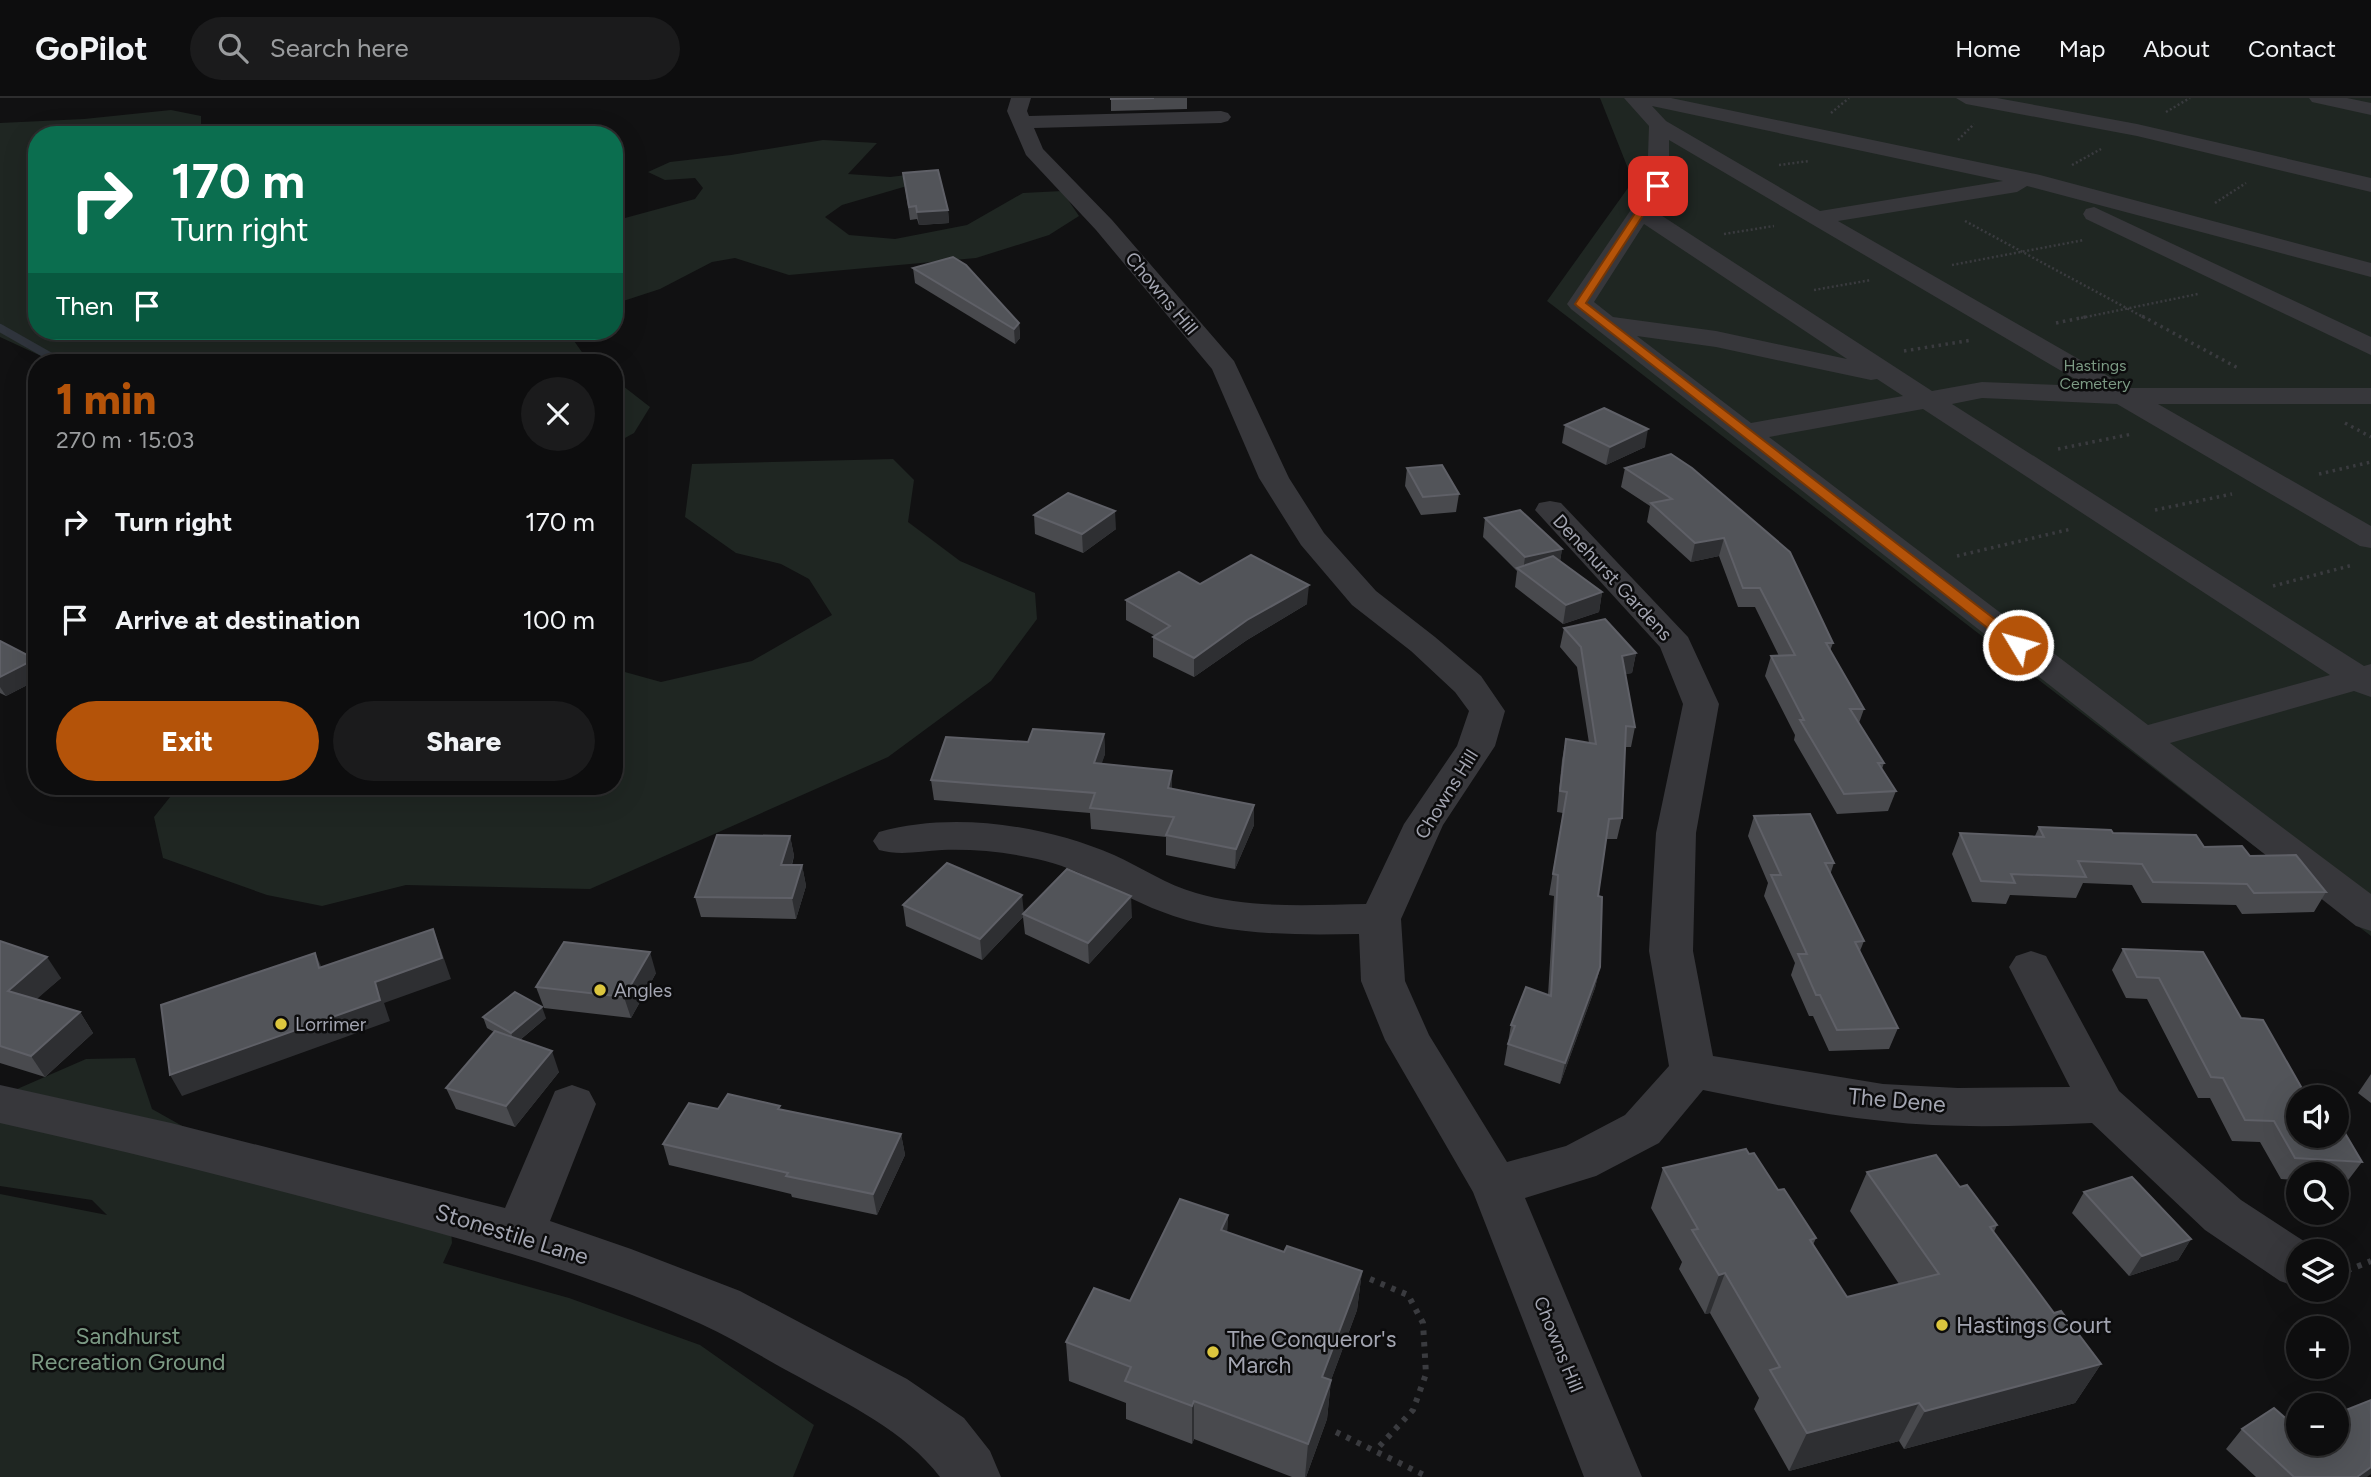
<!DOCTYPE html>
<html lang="en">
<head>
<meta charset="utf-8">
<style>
	:root { --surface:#0d0d0e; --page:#1b1b1c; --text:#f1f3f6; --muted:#9a9c9e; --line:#2d2d2e; --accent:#b45309 }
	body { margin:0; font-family:Figtree,sans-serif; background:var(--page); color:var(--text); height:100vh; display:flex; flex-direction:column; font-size:26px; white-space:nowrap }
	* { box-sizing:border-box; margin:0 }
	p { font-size:23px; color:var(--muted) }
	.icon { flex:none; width:38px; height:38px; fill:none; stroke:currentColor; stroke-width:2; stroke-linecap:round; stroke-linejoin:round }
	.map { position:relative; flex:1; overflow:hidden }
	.drawer { position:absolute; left:28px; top:256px; width:595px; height:441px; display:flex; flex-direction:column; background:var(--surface); border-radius:28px; box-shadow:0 7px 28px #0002,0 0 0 2px var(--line) }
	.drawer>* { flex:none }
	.top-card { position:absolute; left:28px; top:28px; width:595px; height:214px; border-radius:28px; box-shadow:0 7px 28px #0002,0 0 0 2px var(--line); background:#0b6e4f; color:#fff; overflow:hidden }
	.tools { position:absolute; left:2286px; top:987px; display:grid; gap:14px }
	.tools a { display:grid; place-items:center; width:63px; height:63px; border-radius:50%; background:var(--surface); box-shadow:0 7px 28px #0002,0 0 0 2px var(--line); font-size:35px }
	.pin { position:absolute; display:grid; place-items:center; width:60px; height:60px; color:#fff; margin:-30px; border-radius:14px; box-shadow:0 4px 10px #0006 }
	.me { position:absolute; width:77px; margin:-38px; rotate:307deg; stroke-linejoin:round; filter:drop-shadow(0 0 5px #0008) }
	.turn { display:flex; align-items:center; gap:24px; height:147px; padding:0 28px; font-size:32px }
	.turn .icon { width:91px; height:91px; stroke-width:2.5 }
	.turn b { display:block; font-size:49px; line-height:60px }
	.then { display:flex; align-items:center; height:66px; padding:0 28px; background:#0003; gap:14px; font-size:26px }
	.round { display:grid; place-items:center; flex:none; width:74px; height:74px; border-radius:37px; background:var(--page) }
	.head { display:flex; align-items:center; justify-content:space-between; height:119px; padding:0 28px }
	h1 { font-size:42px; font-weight:800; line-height:52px; color:var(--accent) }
	.cta { display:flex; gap:14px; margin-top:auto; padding:14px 28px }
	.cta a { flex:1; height:80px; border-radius:42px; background:var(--accent); color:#fff; font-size:28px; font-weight:800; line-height:80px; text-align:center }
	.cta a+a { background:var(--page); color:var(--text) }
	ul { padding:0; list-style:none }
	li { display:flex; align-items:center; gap:21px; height:98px; padding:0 28px }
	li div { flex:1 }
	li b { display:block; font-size:26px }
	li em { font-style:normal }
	header { display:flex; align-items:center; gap:42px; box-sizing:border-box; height:98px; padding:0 35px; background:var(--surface); border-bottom:2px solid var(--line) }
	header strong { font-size:33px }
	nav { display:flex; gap:38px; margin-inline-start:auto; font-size:24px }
	.search { width:490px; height:63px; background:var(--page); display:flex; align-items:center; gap:18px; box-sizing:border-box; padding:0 24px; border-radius:38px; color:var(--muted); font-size:26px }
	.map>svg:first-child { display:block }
</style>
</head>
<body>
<header>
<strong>GoPilot</strong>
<div class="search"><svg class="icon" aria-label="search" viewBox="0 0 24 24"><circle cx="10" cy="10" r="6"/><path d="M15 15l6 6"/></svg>Search here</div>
<nav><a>Home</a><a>Map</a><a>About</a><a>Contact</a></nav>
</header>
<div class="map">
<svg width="2371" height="1379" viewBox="0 0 2371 1379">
	<rect width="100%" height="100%" fill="#111112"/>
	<g fill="#1f2622">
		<polygon points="1600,0 2371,0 2371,838 1547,203 1633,83"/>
		<polygon points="171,12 201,18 201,37 37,37 37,233 567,233 584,257 593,264 54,264 0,239 0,25 84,21"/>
		<polygon points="823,42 877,45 848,76 890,79 915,76 907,88 842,107 825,119 849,137 895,141 967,127 1023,95 1062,93 1079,118 1049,137 976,160 789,177 735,160 712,164 660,191 614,206 614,123 695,101 703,90 695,80 665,82 648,74 670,64 731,57"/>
		<polygon points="614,281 650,309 634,335 614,346"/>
		<polygon points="893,361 914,382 908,424 960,463 1035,495 1037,521 991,583 888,659 590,791 406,787 322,808 267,797 163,760 154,719 179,688 614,688 614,571 661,584 752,563 832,517 809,481 781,466 736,455 685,419 692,366"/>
		<polygon points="135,960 152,1011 193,1034 449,1108 452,1145 443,1165 569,1200 700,1247 814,1327 793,1379 0,1379 0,1096 107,1117 92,1102 0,1088 0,994 8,995 86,961"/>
	</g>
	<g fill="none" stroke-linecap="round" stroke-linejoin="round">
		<polyline stroke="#30353d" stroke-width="8" points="0,230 60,264"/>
		<g stroke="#3a3b3f" stroke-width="2.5" stroke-dasharray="2 2.5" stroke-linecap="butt">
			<polyline points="2166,14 2190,0"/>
			<polyline points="1831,15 1849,0"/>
			<polyline points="1958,42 1974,26"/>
			<polyline points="1779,67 1809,63"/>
			<polyline points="2072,67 2101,51"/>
			<polyline points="2215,105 2246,85"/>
			<polyline points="1965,123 2145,220"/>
			<polyline points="1724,136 1774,128"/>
			<polyline points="1952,167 2084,142"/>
			<polyline points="1814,192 1871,182"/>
			<polyline points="2081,220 2198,196"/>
		</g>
		<g stroke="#3a3b3f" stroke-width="3.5" stroke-dasharray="2.5 4.5" stroke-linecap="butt">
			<polyline points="2142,218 2238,270"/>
			<polyline points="2056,225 2090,218"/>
			<polyline points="1904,253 1972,242"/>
			<polyline points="2345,325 2371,339"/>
			<polyline points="2058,351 2132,336"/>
			<polyline points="2319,376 2371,364"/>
			<polyline points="2155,412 2232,396"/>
			<polyline points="1957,458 2071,431"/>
			<polyline points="2273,488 2353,467"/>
		</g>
		<g stroke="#3a3b3f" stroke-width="6" stroke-dasharray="4.5 7" stroke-linecap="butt">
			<polyline points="2336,1177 2371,1163"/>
			<polyline points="1370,1181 1408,1197 1423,1225 1426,1276 1413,1312 1375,1353"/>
			<polyline points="1336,1334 1428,1379"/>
		</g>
		<g fill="#37373b" fill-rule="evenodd">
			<path d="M1011 0H1031L1027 13 1029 18 1221 13 1228 15 1231 19 1228 23 1221 25 1034 30 1043 51 1112 122 1234 263 1289 380 1324 435 1376 493 1435 539 1481 578 1505 613 1495 648 1443 727 1401 821 1405 883 1429 937 1507 1064 1566 1048 1625 1017 1669 968 1649 853 1656 735 1683 606 1660 549 1535 412 1539 405 1550 403 1561 405 1688 539 1719 606 1696 735 1693 853 1713 958 1883 986 1958 990 2070 989 2009 869 2016 858 2031 853 2046 858 2119 993 2241 1102 2316 1151 2317 1153H2298V1189L2280 1183 2205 1132 2092 1025C2022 1028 1952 1031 1883 1023 1822 1017 1763 1004 1703 992L1659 1045 1596 1078 1525 1100 1642 1379H1584L1473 1094 1385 942 1361 883 1359 836C1292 837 1223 838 1160 813 1118 797 1081 770 1037 761 1006 754 974 751 942 752 921 753 900 758 879 752L873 743 879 734C953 713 1044 727 1114 757 1141 769 1167 787 1196 795 1250 811 1310 807 1366 806L1404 726 1457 648 1469 613 1455 594 1411 553 1352 507 1301 447 1259 380 1212 271 1096 132 1026 57 1007 13Z"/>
			<path d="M1624 0H1671L2040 77 2371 165V179L2027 88 2017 94 1838 123 2129 290H2371V306H2158L2371 428V450L2360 448 2117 306 1982 300 1952 306 2364 568 2371 566V599L2354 593 2170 645 2371 796V833L2356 828 1571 211 1567 206 1647 88 1649 28ZM1652 8 2003 83 1820 113 1666 23ZM1669 42 2087 288 1982 284 1932 293 1653 112 1669 88ZM1644 126 1847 261 1716 233 1613 219 1594 204ZM1637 238 1716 249 1871 282 1877 281 1903 298 1751 325ZM1923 311 2330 577 2148 627 1769 339Z"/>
			<polygon points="1956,0 1997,0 2137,26 2371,80 2371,94 2137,38 1966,6"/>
			<polygon points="2309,0 2347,0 2371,5 2371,17 2312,4"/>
			<polygon points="2094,109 2371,239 2371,257 2086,121 2083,116 2086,111"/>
			<path d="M0 987 171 1025 505 1110 555 993 572 987 589 993 596 1006 550 1123 631 1151 740 1193 907 1281 964 1320 990 1353 1001 1379H940C905 1333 849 1307 799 1279 766 1262 735 1241 701 1226 591 1176 476 1144 360 1114 240 1082 121 1052 0 1025Z"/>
		</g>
	</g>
	<g fill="#494a4e">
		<polygon points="1111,0 1187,0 1187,11 1111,13"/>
		<polygon points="903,75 948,112 949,125 919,127 917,121 910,122"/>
		<polygon points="913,170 1019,225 1020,240 1015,246 915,185"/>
		<polygon points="1565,327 1645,349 1606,367 1562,345"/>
		<polygon points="1671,356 1833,545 1830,553 1864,611 1859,625 1884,665 1882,671 1896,693 1888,713 1837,716 1794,642 1795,637 1765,578 1771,558 1779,558 1755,509 1738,509 1719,458 1691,464 1647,424 1650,408 1621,389 1625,370"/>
		<polygon points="1407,370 1459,396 1456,414 1421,417 1405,388"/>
		<polygon points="1034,417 1116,431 1083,455 1035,436"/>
		<polygon points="1485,420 1562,451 1560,463 1602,494 1599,514 1563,526 1515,489 1517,473 1483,439"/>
		<polygon points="1200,486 1307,506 1247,542 1194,579 1153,559 1153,539 1155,538 1126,522 1126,502"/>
		<polygon points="1564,530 1636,555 1632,575 1625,576 1635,629 1631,649 1625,649 1622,720 1617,741 1606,741 1598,798 1600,869 1595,890 1560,986 1504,967 1511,927 1548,897 1554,798 1549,797 1563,715 1557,714 1562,662 1566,641 1589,645 1577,569 1560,549"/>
		<polygon points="0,543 37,565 37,582 6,598 0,595"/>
		<polygon points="1104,636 1105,656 1101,666 1172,673 1172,691 1254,707 1254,727 1235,771 1166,757 1166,739 1091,731 1090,715 934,702 931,682 1028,644"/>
		<polygon points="1754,718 1834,765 1830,777 1864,843 1860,853 1898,930 1889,951 1829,953 1813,918 1809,918 1791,877 1795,865 1764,798 1768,785 1748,738"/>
		<polygon points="2039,729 2113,735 2204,749 2250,758 2326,794 2314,814 2242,816 2236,807 2142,805 2132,787 2083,785 2076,800 2010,797 2006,806 1972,804 1952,756 1960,735 2035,738"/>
		<polygon points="790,738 794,758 792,767 802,767 806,788 796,821 701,819 695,799"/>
		<polygon points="903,807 1024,815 1132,819 1089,866 1025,836 1023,819 982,862 906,828"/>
		<polygon points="0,843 61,880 36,901 80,914 93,935 45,979 0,965"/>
		<polygon points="2123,851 2241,920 2362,1064 2346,1085 2336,1084 2336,1076 2298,1076 2298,1082 2281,1081 2260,1044 2232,1043 2210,1000 2198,1000 2147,901 2126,900 2112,872"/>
		<polygon points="656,875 631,920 544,910 536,889"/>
		<polygon points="483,919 546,920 520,942 559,974 515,1029 456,1011 446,990 494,934 487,930"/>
		<polygon points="2371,976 2371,1005 2358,995"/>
		<polygon points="718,1011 781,1012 901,1036 905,1057 877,1117 792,1099 791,1096 669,1067 663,1046"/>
		<polygon points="1749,1056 1816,1140 1813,1147 1847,1199 1899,1186 1850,1113 1867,1074 1960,1089 1997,1127 1994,1134 2054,1215 2101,1266 2075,1305 1904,1351 1899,1343 1789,1373 1754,1311 1759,1300 1710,1215 1705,1216 1679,1171 1682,1164 1651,1110 1663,1070"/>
		<polygon points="2084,1094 2191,1141 2178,1162 2129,1178 2072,1115"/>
		<polygon points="1228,1117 1227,1134 1284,1154 1362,1173 1357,1212 1331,1282 1327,1321 1306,1379 1292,1379 1194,1341 1192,1346 1126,1321 1126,1305 1069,1283 1066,1244 1130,1203"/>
		<polygon points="2291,1325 2367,1379 2256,1379 2226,1351 2242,1331"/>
	</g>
	<g fill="#2e2f32">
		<polygon points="948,112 949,125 919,127 917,114"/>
		<polygon points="1019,225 1020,240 1015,246 1014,231"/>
		<polygon points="1648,331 1645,349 1606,367 1610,349"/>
		<polygon points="1115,413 1116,431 1083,455 1082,436"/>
		<polygon points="1724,440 1719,458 1691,464 1695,445"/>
		<polygon points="1562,451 1559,470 1523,474 1525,459"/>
		<polygon points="1309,487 1307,506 1247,542 1194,579 1194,560 1247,522"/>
		<polygon points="1602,494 1599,514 1563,526 1566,507"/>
		<polygon points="1636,555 1632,575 1618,578 1622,558"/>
		<polygon points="35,561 37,565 37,582 6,598 0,589 0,579"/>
		<polygon points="1104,636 1105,656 1095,686 1094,665"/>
		<polygon points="1172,673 1172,694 1168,690"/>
		<polygon points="1254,707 1254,727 1235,771 1236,751"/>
		<polygon points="790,738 794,758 785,788 781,767"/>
		<polygon points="802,767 806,788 796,821 792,800"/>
		<polygon points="1022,797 1024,816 1023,816 1023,819 982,862 980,841"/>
		<polygon points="1131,798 1132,819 1089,866 1088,845"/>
		<polygon points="433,831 441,852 451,881 384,905 390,923 182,998 170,977"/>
		<polygon points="650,854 656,875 631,920 624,899"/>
		<polygon points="315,855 325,876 319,870"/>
		<polygon points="47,859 61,880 22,914 8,893"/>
		<polygon points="1600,869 1595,890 1560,986 1565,965"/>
		<polygon points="542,909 546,920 515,946 511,935"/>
		<polygon points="80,914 93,935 45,979 31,958"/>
		<polygon points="552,953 559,974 515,1029 506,1008"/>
		<polygon points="901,1036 905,1057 877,1117 873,1096"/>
		<polygon points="1228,1117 1226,1157 1221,1132"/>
		<polygon points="2191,1141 2178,1162 2129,1178 2142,1158"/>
		<polygon points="1362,1173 1357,1212 1318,1317 1322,1279"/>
		<polygon points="1725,1175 1710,1215 1705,1216 1719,1177"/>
		<polygon points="2101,1266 2075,1305 1904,1351 1925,1313"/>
		<polygon points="1331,1282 1327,1321 1306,1379 1305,1379 1308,1346"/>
		<polygon points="1194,1303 1194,1341 1192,1346 1192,1308"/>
		<polygon points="1919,1305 1899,1343 1789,1373 1807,1335"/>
		<polygon points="2371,1369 2371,1376 2367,1379 2357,1379"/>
	</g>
	<g fill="#525459" stroke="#5f6067" stroke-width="2">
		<polygon points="1111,0 1154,0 1111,1"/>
		<polygon points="938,72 948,112 917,114 916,108 909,109 903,75"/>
		<polygon points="953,159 966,167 1019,225 1014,231 913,170"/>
		<polygon points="1604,310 1648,331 1610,349 1565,327"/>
		<polygon points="1671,356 1692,370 1790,454 1833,545 1826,545 1864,611 1850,611 1884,665 1878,665 1896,693 1844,696 1800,622 1804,622 1771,558 1795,557 1760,490 1743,490 1724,440 1695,445 1651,405 1672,401 1625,370"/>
		<polygon points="1442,367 1459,396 1423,399 1407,370"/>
		<polygon points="1068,395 1115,413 1082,436 1034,417"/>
		<polygon points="1520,412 1562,451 1525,459 1485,420"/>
		<polygon points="1251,457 1309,487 1247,522 1194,560 1153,539 1170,528 1126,502 1179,474 1200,486"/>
		<polygon points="1553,458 1602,494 1566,507 1517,470"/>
		<polygon points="1605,521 1636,555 1622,558 1635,629 1626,628 1622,720 1609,721 1598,798 1602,799 1600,869 1565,965 1508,946 1515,928 1511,927 1526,889 1551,898 1558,777 1553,776 1567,694 1560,693 1566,641 1596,646 1581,549 1564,530"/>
		<polygon points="0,543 35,561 0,579"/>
		<polygon points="1033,631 1104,636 1094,665 1172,673 1168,690 1254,707 1236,751 1166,737 1174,719 1090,710 1095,695 931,682 946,639 1028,644"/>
		<polygon points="1810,716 1834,765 1825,765 1864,843 1855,844 1898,930 1837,932 1820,897 1816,897 1798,856 1807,856 1771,777 1781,777 1754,718"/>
		<polygon points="2039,729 2111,732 2113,735 2196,737 2204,749 2242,748 2250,758 2296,757 2326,794 2254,795 2247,786 2153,784 2142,766 2078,763 2086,779 2011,776 2015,785 1981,783 1960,735 2044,739"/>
		<polygon points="717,737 790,738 781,767 802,767 792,800 695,799"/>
		<polygon points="947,765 1022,797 980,841 903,807"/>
		<polygon points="1067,771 1131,798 1088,845 1023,816"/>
		<polygon points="433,831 442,860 375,884 380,902 170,977 161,907 315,855 319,870"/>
		<polygon points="0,843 47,859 8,893 80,914 31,958 0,948"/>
		<polygon points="564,844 650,854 624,899 536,889"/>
		<polygon points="2123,851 2203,854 2241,920 2263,922 2304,994 2321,995 2324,999 2298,999 2298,1038 2336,1038 2336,1020 2362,1064 2295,1060 2274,1023 2245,1022 2223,980 2211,979 2159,880 2137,879"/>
		<polygon points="515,894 542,909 511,935 483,919"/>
		<polygon points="495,933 552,953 506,1008 446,990"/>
		<polygon points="728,996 780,1008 778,1011 901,1036 873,1096 786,1078 788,1075 663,1046 689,1005 718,1011"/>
		<polygon points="1746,1051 1749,1056 1754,1055 1778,1092 1784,1091 1816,1140 1810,1142 1847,1199 1939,1176 1867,1074 1936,1057 1960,1089 1967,1087 1997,1127 1990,1129 2054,1215 2061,1213 2101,1266 1925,1313 1919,1305 1807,1335 1770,1272 1780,1269 1725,1175 1719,1177 1692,1132 1698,1131 1663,1070"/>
		<polygon points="2132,1079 2191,1141 2142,1158 2084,1094"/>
		<polygon points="1180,1101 1228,1117 1221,1132 1284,1154 1287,1148 1362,1173 1322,1279 1331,1282 1308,1346 1194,1303 1192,1308 1125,1283 1131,1269 1066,1244 1094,1190 1130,1203"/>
		<polygon points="2326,1301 2333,1307 2317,1307"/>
		<polygon points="2371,1302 2371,1369 2357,1379 2294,1379 2242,1331 2274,1310 2291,1325 2298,1321 2298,1346 2336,1346 2336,1310 2341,1314"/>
	</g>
	<polygon fill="#b45309" stroke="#753606" stroke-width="2" points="1658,85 1662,88 1586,205 2023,543 2023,550 2013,550 1577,208 1575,206 1653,88"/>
	<g fill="#dcc63e" stroke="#0c0c0d" stroke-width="2.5">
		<circle cx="600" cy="892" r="7"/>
		<circle cx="281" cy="926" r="7"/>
		<circle cx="1942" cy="1227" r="7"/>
		<circle cx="1213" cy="1254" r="7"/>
	</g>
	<g text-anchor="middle" stroke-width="5" stroke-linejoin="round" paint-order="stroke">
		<g font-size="16" fill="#7c9a84" stroke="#0c0c0d">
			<text x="2095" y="273">Hastings<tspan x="2095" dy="18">Cemetery</tspan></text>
		</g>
		<g font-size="19" fill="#a3a5b1" stroke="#0c0c0d">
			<text transform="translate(1162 195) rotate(50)" y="7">Chowns Hill</text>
			<text transform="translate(1613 479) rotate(47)" y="7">Denehurst Gardens</text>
			<text transform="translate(1446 696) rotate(-58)" y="7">Chowns Hill</text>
			<text transform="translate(1559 1246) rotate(68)" y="7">Chowns Hill</text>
		</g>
		<g font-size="19" fill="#a3a5b1" stroke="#0c0c0d" text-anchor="start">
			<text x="614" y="899">Angles</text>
			<text x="295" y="933">Lorrimer</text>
		</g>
		<g font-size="23" fill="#a3a5b1" stroke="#0c0c0d">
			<text transform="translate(1897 1002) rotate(5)" y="8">The Dene</text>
			<text transform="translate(512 1136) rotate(17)" y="8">Stonestile Lane</text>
		</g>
		<g font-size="23" fill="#a3a5b1" stroke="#0c0c0d" text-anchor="start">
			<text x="1956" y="1235">Hastings Court</text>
			<text x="1227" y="1249">The Conqueror's<tspan x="1227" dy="26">March</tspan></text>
		</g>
		<g font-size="23" fill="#7c9a84" stroke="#0c0c0d">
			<text x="128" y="1246">Sandhurst<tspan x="128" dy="26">Recreation Ground</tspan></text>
		</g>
	</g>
</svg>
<div class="tools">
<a><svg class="icon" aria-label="sound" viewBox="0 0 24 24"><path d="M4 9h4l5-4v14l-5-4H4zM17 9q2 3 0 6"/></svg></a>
<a><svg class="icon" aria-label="search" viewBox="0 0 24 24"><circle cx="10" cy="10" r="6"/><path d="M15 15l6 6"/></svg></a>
<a><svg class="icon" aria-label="layers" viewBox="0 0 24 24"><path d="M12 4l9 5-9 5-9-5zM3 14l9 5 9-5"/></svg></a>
<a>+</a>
<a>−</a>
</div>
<div class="pin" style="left:1658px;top:88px;background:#d93025"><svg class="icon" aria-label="arrive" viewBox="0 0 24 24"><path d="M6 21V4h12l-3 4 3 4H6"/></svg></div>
<svg class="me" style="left:2018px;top:547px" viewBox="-20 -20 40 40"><circle r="17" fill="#b45309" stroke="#fff" stroke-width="3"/><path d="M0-11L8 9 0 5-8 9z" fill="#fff"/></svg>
<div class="top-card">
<div class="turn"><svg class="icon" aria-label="right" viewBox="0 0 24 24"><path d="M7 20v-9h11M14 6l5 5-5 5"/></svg><div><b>170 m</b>Turn right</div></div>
<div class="then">Then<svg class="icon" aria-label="arrive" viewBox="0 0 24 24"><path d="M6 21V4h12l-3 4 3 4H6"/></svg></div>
</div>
<section class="drawer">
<div class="head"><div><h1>1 min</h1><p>270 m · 15:03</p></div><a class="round"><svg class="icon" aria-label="close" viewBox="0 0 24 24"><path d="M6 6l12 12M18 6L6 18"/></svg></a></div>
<ul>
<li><svg class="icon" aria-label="right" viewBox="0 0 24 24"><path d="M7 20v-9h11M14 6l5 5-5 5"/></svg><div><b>Turn right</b></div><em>170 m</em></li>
<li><svg class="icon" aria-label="arrive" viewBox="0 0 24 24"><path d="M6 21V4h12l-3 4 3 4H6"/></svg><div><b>Arrive at destination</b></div><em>100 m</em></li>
</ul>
<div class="cta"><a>Exit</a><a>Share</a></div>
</section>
</div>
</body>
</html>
